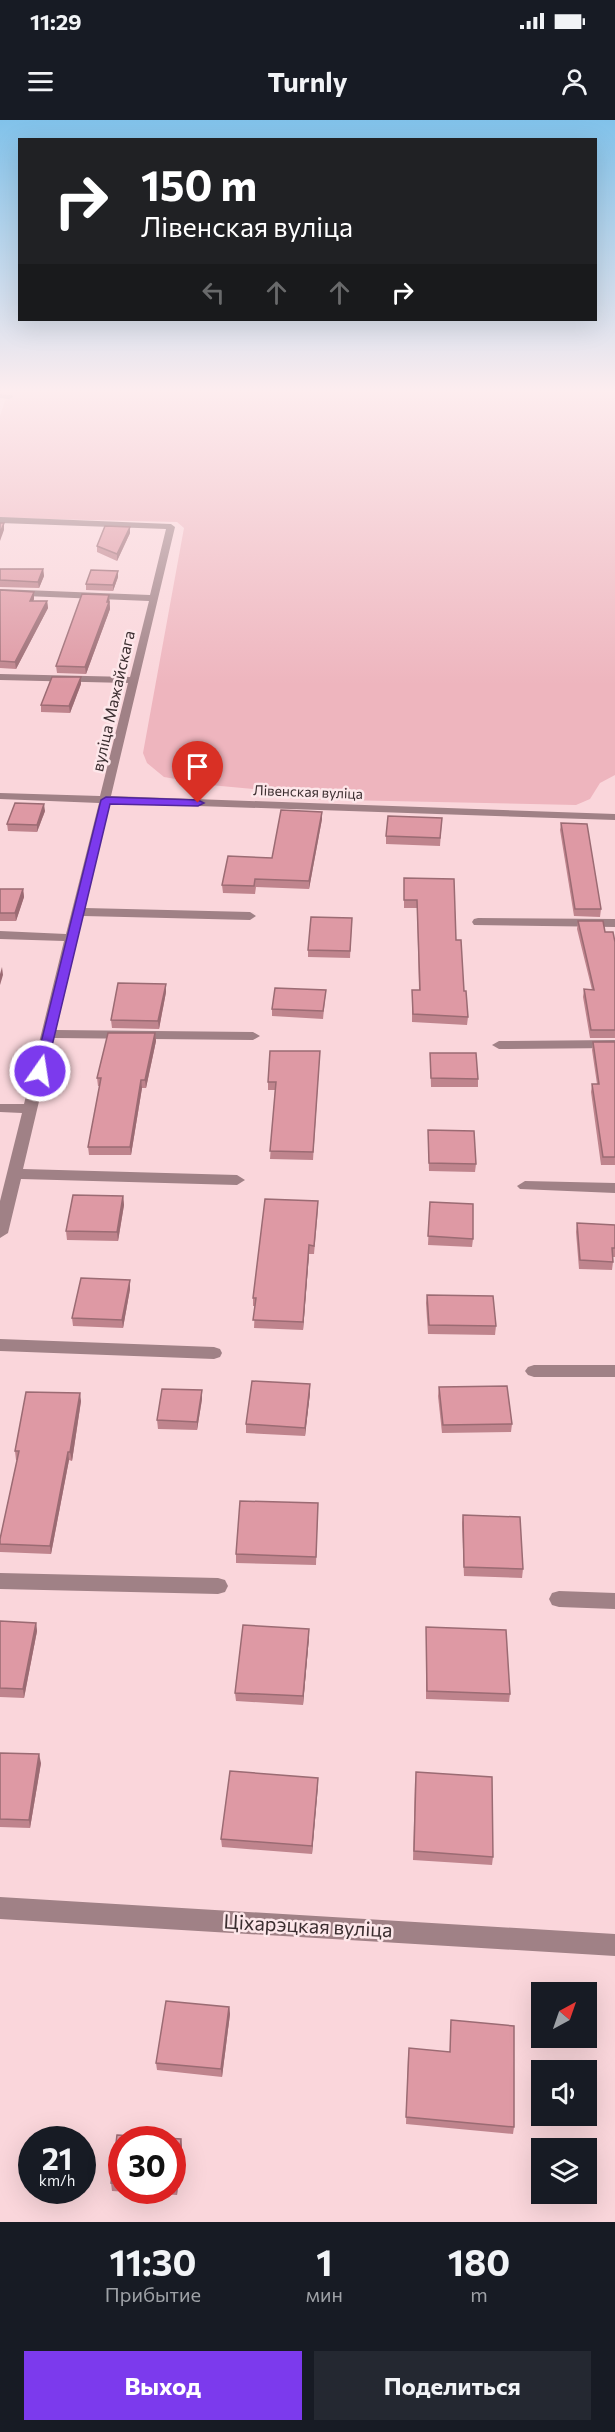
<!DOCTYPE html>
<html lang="ru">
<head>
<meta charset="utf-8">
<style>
	:root { --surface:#171b24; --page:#242831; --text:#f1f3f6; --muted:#9ea1a6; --accent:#7c3aed }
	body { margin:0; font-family:Commissioner,sans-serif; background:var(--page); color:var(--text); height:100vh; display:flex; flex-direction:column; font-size:22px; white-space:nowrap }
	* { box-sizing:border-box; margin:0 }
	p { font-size:20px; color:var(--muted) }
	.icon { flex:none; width:33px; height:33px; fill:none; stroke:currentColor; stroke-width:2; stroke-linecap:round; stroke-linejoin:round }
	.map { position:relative; height:2102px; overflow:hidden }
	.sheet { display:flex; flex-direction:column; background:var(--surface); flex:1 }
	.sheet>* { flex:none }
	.banner { position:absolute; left:18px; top:18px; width:579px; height:183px; border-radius:0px; box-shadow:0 6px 24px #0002; background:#202124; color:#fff; overflow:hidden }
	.needle { width:39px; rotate:40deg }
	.tools { position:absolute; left:531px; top:1862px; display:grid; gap:12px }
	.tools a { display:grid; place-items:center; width:66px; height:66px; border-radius:0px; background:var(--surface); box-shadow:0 6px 24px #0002; font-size:30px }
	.speed { position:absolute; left:18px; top:2006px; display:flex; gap:12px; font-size:30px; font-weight:700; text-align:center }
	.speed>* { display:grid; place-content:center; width:78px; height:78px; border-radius:50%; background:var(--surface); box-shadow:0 6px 24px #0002; line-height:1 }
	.speed small { font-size:15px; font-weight:400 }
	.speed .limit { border:9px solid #d22; background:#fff; color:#111 }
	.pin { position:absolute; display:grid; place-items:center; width:51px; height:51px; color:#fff; margin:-62px -26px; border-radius:50% 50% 50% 0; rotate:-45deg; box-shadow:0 0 6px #0007 }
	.pin .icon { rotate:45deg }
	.me { position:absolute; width:66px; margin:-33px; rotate:13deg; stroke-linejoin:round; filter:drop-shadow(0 0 4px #0008) }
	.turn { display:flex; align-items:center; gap:21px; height:126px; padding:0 24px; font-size:27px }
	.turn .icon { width:78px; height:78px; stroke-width:2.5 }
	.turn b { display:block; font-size:42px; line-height:51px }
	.lanes { display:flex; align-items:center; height:57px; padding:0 24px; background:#0003; justify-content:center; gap:30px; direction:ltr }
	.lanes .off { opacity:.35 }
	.eta { display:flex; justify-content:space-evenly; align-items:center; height:102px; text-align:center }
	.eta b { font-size:36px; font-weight:700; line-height:42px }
	.primary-button { display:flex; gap:12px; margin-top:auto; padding:12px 24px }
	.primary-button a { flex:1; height:69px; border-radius:0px; background:var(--accent); color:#fff; font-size:24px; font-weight:700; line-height:69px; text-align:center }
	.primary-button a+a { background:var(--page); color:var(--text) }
	.status { display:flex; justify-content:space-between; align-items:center; height:42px; padding:0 30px; background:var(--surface); direction:ltr }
	.status svg { height:16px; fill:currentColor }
	header { display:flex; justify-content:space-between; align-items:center; height:78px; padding:0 24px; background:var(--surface); font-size:27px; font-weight:700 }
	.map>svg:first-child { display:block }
</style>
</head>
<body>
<div class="status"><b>11:29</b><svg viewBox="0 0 49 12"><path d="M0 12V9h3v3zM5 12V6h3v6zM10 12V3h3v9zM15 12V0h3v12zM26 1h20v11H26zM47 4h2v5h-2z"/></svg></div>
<header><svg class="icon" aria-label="menu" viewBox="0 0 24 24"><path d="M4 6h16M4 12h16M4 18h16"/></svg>Turnly<svg class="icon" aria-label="person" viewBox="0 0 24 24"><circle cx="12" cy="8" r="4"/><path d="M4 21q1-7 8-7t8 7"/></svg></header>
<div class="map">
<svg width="615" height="2102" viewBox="0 0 615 2102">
	<rect width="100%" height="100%" fill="#fad6db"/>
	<polygon fill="#eeb5be" points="0,271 615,271 615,655 600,663 590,679 576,685 293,679 265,670 210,665 164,657 147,643 143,633 184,408 177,402 0,398 0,296 7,275 0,274"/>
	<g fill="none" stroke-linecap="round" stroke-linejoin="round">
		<g fill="#a08186" fill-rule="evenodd">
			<polygon points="0,274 12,275 13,277 9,279 0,278"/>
			<polygon points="0,397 171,404 175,407 111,676 615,694 615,700 110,683 85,788 250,792 256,796 250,800 83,796 56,910 253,912 260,916 253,920 54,918 23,1049 237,1055 245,1060 237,1065 21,1059 8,1113 0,1118 0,1081 22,993 0,992 0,984 24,984 64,821 0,819 0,811 66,814 99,683 0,679 0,673 100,676 128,563 0,560 0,554 130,557 149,481 0,475 0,469 150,475 166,409 0,403"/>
			<polygon points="478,798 615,799 615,807 474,805 472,802 474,799"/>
			<polygon points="615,920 615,928 499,929 492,925 499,921"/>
			<polygon points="525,1061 615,1063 615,1073 520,1069 517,1066"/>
			<polygon points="0,1219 214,1227 220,1229 222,1233 220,1237 214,1239 0,1231"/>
			<polygon points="534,1245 615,1245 615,1257 534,1257 528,1255 525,1251 528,1247"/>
			<polygon points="0,1453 218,1458 225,1460 228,1466 225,1472 218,1474 0,1469"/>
			<polygon points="559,1471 615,1473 615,1489 559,1487 552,1485 549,1479 552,1473"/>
			<polygon points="0,1777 615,1814 615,1836 0,1799"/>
		</g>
	</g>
	<g fill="#bf848d" fill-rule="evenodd">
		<polygon points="130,413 117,441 97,432 97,426"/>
		<polygon points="0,449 43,449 44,456 39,468 0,467"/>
		<polygon points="118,457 113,471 86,470 86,464"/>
		<polygon points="0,470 34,472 34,479 33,481 47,481 48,488 16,549 0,548"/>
		<polygon points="109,475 110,489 86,554 57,553 56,546"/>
		<polygon points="81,564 70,593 41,592 41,585"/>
		<polygon points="45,691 37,712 8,711 7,704"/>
		<polygon points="322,692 322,699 309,769 256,767 255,774 223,773 222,765 272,738"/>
		<polygon points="442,698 440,726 386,724 386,716"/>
		<polygon points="561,703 601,789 600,797 574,796 560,710"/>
		<polygon points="404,758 456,820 468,897 467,905 412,902 412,870 419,870 417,788 404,788"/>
		<polygon points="0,769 23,769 24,777 16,801 0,801"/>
		<polygon points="352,798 350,838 308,837 308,830"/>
		<polygon points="578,801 605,812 615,822 615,918 590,918 583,877 584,869 592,870 577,809"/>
		<polygon points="326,870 323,899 272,896 272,889"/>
		<polygon points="166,872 159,909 112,908 111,900"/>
		<polygon points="155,913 156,921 146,968 142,968 131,1035 89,1035 88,1027 100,966 98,966 97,958"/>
		<polygon points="593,922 615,922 615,1045 601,1045 591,972 592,964 597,964 592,930"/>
		<polygon points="320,931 313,1040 270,1039 275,970 268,970 268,962"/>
		<polygon points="430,933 478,959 478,967 431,967"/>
		<polygon points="428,1010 476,1044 475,1052 429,1051"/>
		<polygon points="123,1076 124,1085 118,1121 67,1120 66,1111"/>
		<polygon points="430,1082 473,1119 472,1127 428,1125"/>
		<polygon points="318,1089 314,1134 309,1134 303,1210 254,1208 255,1186 253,1186 253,1178"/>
		<polygon points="577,1103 615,1105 615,1137 613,1137 613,1142 612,1150 579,1149 576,1112"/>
		<polygon points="130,1160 130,1169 123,1208 73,1206 72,1198"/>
		<polygon points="427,1175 496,1206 495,1215 428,1214 426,1183"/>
		<polygon points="310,1264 310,1273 305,1316 246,1313 246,1304"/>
		<polygon points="439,1267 512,1304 511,1312 442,1313 438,1276"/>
		<polygon points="202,1279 197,1310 158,1309 157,1300"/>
		<polygon points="81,1281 72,1341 69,1340 51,1434 0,1432 0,1419 17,1340 16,1340 15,1331"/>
		<polygon points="318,1383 316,1445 236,1443 236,1434"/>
		<polygon points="463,1395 523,1449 522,1458 464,1456 462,1403"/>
		<polygon points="0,1501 36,1503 37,1511 24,1578 0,1577"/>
		<polygon points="426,1507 510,1574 509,1582 426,1579"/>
		<polygon points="309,1517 303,1585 236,1581 235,1573"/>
		<polygon points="0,1633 41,1643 30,1708 0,1707"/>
		<polygon points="318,1658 312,1734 222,1727 221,1719"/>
		<polygon points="415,1661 493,1737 492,1745 413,1740"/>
		<polygon points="229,1887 230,1894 222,1957 157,1950 156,1943"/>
		<polygon points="451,1900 514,2007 513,2014 406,2004 408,1936 450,1932"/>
		<path d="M117 2015 181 2019 182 2026 177 2075 112 2071 111 2063ZM122 2019H172V2070H122Z"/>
	</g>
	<g fill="#9b6b73">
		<polygon points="4,403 4,410 0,421 0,413"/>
		<polygon points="130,407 130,413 117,441 117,434"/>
		<polygon points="43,449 44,456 39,468 38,462"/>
		<polygon points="118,451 118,457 113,471 113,465"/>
		<polygon points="34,472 34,479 31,487 30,481"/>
		<polygon points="109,475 110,489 86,554 85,547"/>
		<polygon points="47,481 48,488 16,549 15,542"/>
		<polygon points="81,557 81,564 70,593 69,586"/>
		<polygon points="44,684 45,691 37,712 37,705"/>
		<polygon points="322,692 322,699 309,769 309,761"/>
		<polygon points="23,769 24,777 16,801 15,793"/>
		<polygon points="2,847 3,855 0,865 0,854"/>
		<polygon points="166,864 166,872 159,909 158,901"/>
		<polygon points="155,913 156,921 146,968 145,960"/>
		<polygon points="141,960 142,968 131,1035 130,1027"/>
		<polygon points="123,1076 124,1085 118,1121 117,1112"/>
		<polygon points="309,1125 309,1134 303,1210 303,1202"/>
		<polygon points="130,1160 130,1169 123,1208 122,1200"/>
		<polygon points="310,1264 310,1273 305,1316 305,1308"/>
		<polygon points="202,1270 202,1279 197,1310 197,1302"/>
		<polygon points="80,1273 81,1281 72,1341 70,1332"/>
		<polygon points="68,1332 69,1340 51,1434 50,1426"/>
		<polygon points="36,1503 37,1511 24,1578 23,1569"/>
		<polygon points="309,1509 309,1517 303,1585 303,1576"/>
		<polygon points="39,1634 41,1643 30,1708 29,1700"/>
		<polygon points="318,1658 318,1666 312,1734 312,1726"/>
		<polygon points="229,1887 230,1894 222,1957 221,1949"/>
		<polygon points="181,2019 182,2026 177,2075 176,2068"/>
	</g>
	<g fill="#de99a4" stroke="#9b6b73" stroke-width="1.5">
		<polygon points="0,403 4,403 0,413"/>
		<polygon points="105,406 130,407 117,434 97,426"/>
		<polygon points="0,449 43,449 38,462 0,460"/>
		<polygon points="91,450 118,451 113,465 86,464"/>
		<polygon points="0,470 34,472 30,481 47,481 15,542 0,541"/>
		<polygon points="82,474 109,475 107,482 109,482 85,547 56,546"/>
		<polygon points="52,557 81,557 69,586 41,585"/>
		<polygon points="15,683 44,684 37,705 7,704"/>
		<polygon points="281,690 322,692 309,761 255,759 254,766 222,765 228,736 272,738"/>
		<polygon points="388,696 442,698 440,718 386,716"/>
		<polygon points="561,703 587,704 601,789 575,789"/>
		<polygon points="404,758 454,759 456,820 461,820 464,871 466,871 468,897 413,894 412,870 420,870 417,780 404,780"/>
		<polygon points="0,769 23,769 15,793 0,793"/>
		<polygon points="311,797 352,798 350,831 308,830"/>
		<polygon points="578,801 603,801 605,812 613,812 615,822 615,910 591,910 584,869 594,870"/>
		<polygon points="118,863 166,864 158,901 111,900"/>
		<polygon points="275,868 326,870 323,891 272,889"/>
		<polygon points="108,913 155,913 145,960 141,960 130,1027 88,1027 101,958 97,958"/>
		<polygon points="593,922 615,922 615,1037 603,1037 592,964 599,964"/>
		<polygon points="270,931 320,931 313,1032 270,1031 276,962 268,962"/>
		<polygon points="430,933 476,933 478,959 431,958"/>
		<polygon points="428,1010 474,1011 476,1044 429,1043"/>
		<polygon points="73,1075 123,1076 117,1112 66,1111"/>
		<polygon points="265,1079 318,1081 314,1126 309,1125 303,1202 253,1200 256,1178 253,1178"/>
		<polygon points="430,1082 473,1084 473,1119 428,1116"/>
		<polygon points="577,1103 615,1105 615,1128 612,1128 613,1142 580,1140"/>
		<polygon points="81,1158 130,1160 122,1200 72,1198"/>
		<polygon points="427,1175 493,1176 496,1206 429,1205"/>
		<polygon points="252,1261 310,1264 305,1308 246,1304"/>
		<polygon points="507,1266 512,1304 443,1305 439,1267"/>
		<polygon points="162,1269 202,1270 197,1302 157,1300"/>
		<polygon points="26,1272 80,1273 70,1332 68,1332 50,1426 0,1424 0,1419 19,1331 15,1331"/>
		<polygon points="240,1381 318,1383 316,1437 236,1434"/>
		<polygon points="463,1395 520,1397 523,1449 464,1447"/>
		<polygon points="0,1501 36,1503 23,1569 0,1568"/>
		<polygon points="243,1505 309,1509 303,1576 235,1573"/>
		<polygon points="426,1507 506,1510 510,1574 427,1571"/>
		<polygon points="0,1633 39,1634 29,1700 0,1699"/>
		<polygon points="230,1651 318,1658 312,1726 221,1719"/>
		<polygon points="416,1652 492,1657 493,1737 414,1731"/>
		<polygon points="166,1881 229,1887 221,1949 156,1943"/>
		<polygon points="451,1900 514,1906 514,2007 406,1997 409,1928 450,1932"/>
		<polygon points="117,2015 181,2019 176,2068 172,2067 172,2019 122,2019 122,2064 111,2063"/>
	</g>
	<linearGradient id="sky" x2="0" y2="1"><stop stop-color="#81c2ea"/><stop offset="0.48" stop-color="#fdedef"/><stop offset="1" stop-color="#fdedef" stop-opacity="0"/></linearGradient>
	<rect width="615" height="565" fill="url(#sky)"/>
	<polygon fill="#7c3aed" stroke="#51269a" stroke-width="1.5" points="106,677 198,680 204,683 198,686 110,684 46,951 40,955 34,951 101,680"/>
	<g text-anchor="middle" stroke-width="5" stroke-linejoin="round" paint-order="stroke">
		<g font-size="14" fill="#3b2e30" stroke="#fde7ea">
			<text transform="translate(308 672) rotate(2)" y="5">Лівенская вуліца</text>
		</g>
		<g font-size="16" fill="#3b2e30" stroke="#fde7ea">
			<text transform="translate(113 581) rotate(-77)" y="6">вуліца Мажайскага</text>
		</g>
		<g font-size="20" fill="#3b2e30" stroke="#fde7ea">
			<text transform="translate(308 1806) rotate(3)" y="7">Ціхарэцкая вуліца</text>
		</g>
	</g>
</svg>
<div class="tools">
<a><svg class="needle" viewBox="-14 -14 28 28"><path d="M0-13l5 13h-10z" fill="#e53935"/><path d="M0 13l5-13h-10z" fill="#9ea1a6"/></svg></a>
<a><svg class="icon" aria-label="sound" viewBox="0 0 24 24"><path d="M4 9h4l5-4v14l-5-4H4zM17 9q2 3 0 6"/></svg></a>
<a><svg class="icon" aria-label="layers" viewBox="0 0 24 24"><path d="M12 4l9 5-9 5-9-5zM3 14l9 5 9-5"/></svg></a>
</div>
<div class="speed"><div>21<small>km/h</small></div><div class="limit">30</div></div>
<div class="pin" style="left:198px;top:683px;background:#d93025"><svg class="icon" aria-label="arrive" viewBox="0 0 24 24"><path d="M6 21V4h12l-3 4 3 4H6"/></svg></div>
<svg class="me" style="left:40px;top:951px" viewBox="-20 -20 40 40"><circle r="17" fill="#7c3aed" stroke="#fff" stroke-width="3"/><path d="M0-11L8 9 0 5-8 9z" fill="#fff"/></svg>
<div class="banner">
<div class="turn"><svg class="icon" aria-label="right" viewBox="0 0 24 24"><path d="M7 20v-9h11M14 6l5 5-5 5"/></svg><div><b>150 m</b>Лівенская вуліца</div></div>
<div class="lanes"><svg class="icon off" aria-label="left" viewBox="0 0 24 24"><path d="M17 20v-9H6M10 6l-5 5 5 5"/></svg><svg class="icon off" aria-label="ahead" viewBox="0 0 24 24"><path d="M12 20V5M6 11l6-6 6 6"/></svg><svg class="icon off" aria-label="ahead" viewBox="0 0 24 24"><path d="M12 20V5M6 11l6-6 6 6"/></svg><svg class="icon" aria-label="right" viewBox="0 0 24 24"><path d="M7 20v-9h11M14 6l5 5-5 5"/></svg></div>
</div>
</div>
<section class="sheet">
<div class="eta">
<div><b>11:30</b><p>Прибытие</p></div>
<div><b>1</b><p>мин</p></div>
<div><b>180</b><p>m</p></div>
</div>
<div class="primary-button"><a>Выход</a><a>Поделиться</a></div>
</section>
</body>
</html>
